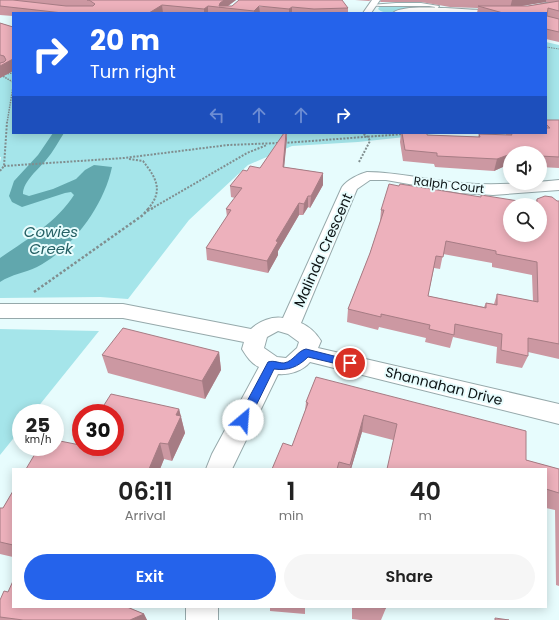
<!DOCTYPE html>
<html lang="en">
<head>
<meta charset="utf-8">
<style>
	:root { --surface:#fff; --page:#f6f6f6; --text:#222; --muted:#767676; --accent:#2563eb }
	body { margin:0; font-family:Poppins,sans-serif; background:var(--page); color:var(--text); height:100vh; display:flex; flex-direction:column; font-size:15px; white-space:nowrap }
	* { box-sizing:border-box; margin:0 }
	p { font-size:13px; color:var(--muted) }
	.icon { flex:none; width:22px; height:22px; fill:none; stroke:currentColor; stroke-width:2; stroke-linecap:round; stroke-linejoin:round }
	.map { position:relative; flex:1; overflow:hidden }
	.details { position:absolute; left:12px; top:468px; width:535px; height:140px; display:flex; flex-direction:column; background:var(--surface); border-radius:0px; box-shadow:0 2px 10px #0003 }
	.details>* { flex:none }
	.top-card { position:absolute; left:12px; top:12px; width:535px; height:122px; border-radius:0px; box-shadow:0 2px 10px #0003; background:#2563eb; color:#fff; overflow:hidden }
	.buttons { position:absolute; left:503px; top:146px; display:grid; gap:8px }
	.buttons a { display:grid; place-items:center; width:44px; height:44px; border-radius:50%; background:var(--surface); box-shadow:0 2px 10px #0003; font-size:20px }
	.speed { position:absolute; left:12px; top:404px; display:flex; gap:8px; font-size:20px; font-weight:700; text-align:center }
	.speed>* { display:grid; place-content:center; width:52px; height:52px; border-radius:50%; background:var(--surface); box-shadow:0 2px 10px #0003; line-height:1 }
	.speed small { font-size:10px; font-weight:400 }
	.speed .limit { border:6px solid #d22; background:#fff; color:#111 }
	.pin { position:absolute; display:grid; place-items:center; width:34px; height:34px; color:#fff; margin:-17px; border:2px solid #fff; border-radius:50%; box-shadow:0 1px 4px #0007 }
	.me { position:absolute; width:44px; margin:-22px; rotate:27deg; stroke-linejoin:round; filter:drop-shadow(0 0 3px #0008) }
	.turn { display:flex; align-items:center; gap:14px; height:84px; padding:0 12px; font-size:18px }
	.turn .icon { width:52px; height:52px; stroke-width:2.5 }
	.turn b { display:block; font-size:28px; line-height:34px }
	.lanes { display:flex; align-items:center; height:38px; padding:0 12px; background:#0003; justify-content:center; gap:20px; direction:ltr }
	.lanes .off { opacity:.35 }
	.eta { display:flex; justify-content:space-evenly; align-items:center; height:68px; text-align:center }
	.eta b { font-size:24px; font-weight:600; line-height:28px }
	.button { display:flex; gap:8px; margin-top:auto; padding:8px 12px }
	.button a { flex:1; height:46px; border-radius:24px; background:var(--accent); color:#fff; font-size:16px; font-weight:600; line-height:46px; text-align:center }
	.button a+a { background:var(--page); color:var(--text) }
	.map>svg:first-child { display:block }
</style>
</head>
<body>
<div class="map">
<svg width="559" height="620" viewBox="0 0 559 620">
	<rect width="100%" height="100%" fill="#e7fcfd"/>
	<g fill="#a5e5ea">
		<path d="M409 4 435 6 434 8C425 8 417 8 408 9 398 9 387 17 378 9L380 6H398Z"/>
		<polygon points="546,42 559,45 559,123 546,124"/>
		<polygon points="13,70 13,133 443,133 358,142 292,146 248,165 189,220 128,299 100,297 0,298 0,162 1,157 0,157 0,74"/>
		<polygon points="0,329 99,331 33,413 21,413 21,429 0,455"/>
	</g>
	<path fill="#61a7ad" d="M53 133H64C58 142 53 152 46 160 39 169 23 181 23 194L29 196 53 189 76 179 85 170 94 165 112 167C104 206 72 249 37 267 25 273 12 274 0 282V258C26 240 57 222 74 195L71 192 65 193 22 207 12 202 9 196 14 181 38 155Z"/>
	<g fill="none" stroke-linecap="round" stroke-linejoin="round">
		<g stroke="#96a9ab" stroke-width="2">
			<polygon id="service" points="396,3 421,3 439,6 436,11 434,10 435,7 429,6 380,6 370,5"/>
		</g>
		<g stroke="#96a9ab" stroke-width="2">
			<g id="minor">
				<polygon points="372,0 380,0 371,13 363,13"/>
				<path d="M546 3H559V7L525 13H393C404 2 470 11 488 10 507 10 527 8 546 3Z"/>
				<path d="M367 172C399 172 430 181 462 183 495 186 527 183 559 180V190L493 195 460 193 386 180H370L357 189 301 323C310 327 316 333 321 341L318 348 559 404V424L310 362C303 371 289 375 278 374L232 469H206L212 454 259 367C251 363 247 357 242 349L244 342 123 318H0V304H123L251 329C259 321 273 316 283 318L342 187C347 180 359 174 367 172ZM278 331 288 334 299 342 297 348 286 358 277 357 264 348 267 337Z"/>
				<rect x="186" y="607" width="32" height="13"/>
			</g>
		</g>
		<polyline stroke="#808e8f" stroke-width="1" stroke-dasharray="1.5 1" stroke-linecap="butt" points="546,47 559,49"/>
		<g stroke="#808e8f" stroke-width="1.5" stroke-dasharray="1.5 1" stroke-linecap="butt">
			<polyline points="5,74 13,73"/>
			<polyline points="1,75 13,82"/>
			<polyline points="7,123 13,87"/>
		</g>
		<g stroke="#808e8f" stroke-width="2" stroke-dasharray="2 1.5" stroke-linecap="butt">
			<polyline points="284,143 404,134"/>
			<path d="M129 159 143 161C156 178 164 190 148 209"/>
			<polyline points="359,162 370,141 368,137 362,133"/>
			<polyline points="4,166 124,158 228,145 279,143"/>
			<polyline points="0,171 4,166 7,122"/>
			<polyline points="151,209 247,153 267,145"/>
		</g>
		<g stroke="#808e8f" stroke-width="2.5" stroke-dasharray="2.5 2" stroke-linecap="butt">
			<polyline points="147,211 153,208"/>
			<polyline points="34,292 143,215 149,208"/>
		</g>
		<use href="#service" fill="#fff" fill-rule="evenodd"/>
		<use href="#minor" fill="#fff" fill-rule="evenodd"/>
	</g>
	<g fill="#cc98a2" fill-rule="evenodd">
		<polygon points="0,0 236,0 228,6 348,8 348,13 13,13 13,16 0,15"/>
		<polygon points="355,0 371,0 369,1"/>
		<path d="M381 0H559V42L546 39V13H477L478 8 450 7 421 2H380ZM546 2H554L528 6H519Z"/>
		<polygon points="0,23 13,27 13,71 0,78"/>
		<polygon points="546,120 559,120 559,168 540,167 540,153 510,153 510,166 505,166 494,171 435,167 434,164 403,161 400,142 401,133 427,133 427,135 478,137 479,134 506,135 506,133 546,133"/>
		<polygon points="284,133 287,133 284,167 323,173 323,185 310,208 308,207 303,215 299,215 278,251 278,255 268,273 207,260 206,248 227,217 226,209 235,198 231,197 230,186 247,171 260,168"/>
		<path d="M480 197 535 203 537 199 559 201V359L528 352V356L522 368 496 363 497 347 453 337 450 348 425 342 426 338 379 327 378 330 347 322 348 309 370 253 380 222 381 210ZM443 254 492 263V267L532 275 533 301 497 294 494 304 486 303 484 307 428 296 434 268 440 269Z"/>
		<polygon points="219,352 221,370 205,399 108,373 102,355"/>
		<polygon points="316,377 526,460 559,469 559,586 556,585 555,510 546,508 546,469 393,440 362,432 351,469 272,469 292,446 305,411 306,402"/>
		<polygon points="179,409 185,433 172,461 164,459 160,469 26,469 80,445"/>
		<polygon points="13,491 13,557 0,554 0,508 3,508"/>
		<polygon points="8,592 13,607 129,607 130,608 144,614 147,620 0,620 0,600"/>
		<polygon points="270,607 305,607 305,614 270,611"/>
		<polygon points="352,607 386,607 386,608 381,620 360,620 352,619"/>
	</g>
	<g fill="#a67c84">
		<polygon points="224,0 236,0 225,8 219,8 220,3"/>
		<polygon points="512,0 546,0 546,2 510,8"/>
		<polygon points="162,5 163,13 149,13"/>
		<polygon points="208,6 208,13 204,13 204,9"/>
		<polygon points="259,6 260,13 254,13 254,11"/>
		<polygon points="292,7 292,13 289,13 289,9"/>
		<polygon points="13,59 13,71 0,78 0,66"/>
		<polygon points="286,133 287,139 283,178 283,167"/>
		<polygon points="508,155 505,166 494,171 497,159"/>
		<polygon points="323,173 323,185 310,208 311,196"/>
		<polygon points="308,196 308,207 303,215 304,204"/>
		<polygon points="299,203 299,215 278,251 278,255 268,273 267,261 276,241"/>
		<polygon points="219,352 221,370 205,399 202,381"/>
		<polygon points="179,409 185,433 172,461 168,444 176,415"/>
		<polygon points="364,415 362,432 351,469 350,469"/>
		<polygon points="160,443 164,459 160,469 149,469"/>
		<polygon points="123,607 129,607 133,615 144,614 147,620 130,620"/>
	</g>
	<g fill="#edb1bc" stroke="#a67c84" fill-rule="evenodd">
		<polygon points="0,0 13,0 66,6 93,6 95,4 89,0 87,0 224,0 220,3 219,6 232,6 239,0 342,0 348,8 314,9 292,7 289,9 259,6 254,11 208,6 204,9 162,5 149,13 63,13 0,6"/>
		<polygon points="559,1 559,11 548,8 547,16 559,19 559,32 546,29 546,13 503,13 478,6 528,6"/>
		<polygon points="0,23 13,27 13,59 0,66 0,63 4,62 6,60 4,56 0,55"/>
		<polygon points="546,120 559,120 559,157 540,156 540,153 510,153 510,155 508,155 497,159 437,156 437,153 405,150 402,133 427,133 427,135 480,137 479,134 512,135 511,133 546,133 546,128 550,128 546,124"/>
		<polygon points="284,133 286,133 283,167 323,173 311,196 308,196 304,204 299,203 276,241 278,242 267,261 206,248 231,210 226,209 242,188 230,186 243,170 247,171 250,166 260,168"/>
		<path d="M389 184 399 186 400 184 481 197V195L537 204V199L545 196 552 197 557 201H559V344L528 338V356L501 350 502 334 455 324 454 335 429 329 430 325 381 314V317L348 309 370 253 384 210H381ZM510 205H540V235H510ZM446 241 496 251V254L537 262 538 302 497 294V305L486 303V308L428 296 436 256 443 257Z"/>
		<polygon points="123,328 219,352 202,381 102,355"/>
		<polygon points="316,377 526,431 526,460 559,469 559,493 546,489 546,469 387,469 397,424 364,415 350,465 339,462 337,469 272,469 283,443 292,446 308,403 306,402"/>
		<polygon points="111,394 179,409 176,415 181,416 168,444 160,443 149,469 26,469 39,447 55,447 55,440 80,445 81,443 81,447 115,447 115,413 99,413"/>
		<polygon points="13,491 13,545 0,542 0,508 3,508"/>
		<polygon points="13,581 13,607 127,607 144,614 130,620 23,620 0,617 0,600 4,591 8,592"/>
		<polygon points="374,607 386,607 386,608"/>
		<polygon points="495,618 509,620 495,620"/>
	</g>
	<path fill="#2563eb" stroke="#184099" d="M306 349 354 361 355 363 354 366 350 367 308 357C298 367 288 371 274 369L247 424 243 425 239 424 237 420 268 362C274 360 278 363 284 363 294 361 297 351 306 349Z"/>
	<g text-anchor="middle" stroke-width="4" stroke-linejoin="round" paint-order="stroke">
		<g font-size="12" fill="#0d1415" stroke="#e7fcfd">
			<text transform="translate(449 185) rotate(7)" y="4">Ralph Court</text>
		</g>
		<g font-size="14" fill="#0d1415" stroke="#e7fcfd">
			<text transform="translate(323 250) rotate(-66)" y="5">Malinda Crescent</text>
			<text transform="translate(444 386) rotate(14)" y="5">Shannahan Drive</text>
		</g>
		<g font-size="15" font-style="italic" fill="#256064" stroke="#e7fcfd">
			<text x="51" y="237">Cowies<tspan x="51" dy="17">Creek</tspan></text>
		</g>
	</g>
</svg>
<div class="buttons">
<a><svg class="icon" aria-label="sound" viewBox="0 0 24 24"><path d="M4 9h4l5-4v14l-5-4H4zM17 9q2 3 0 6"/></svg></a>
<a><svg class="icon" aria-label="search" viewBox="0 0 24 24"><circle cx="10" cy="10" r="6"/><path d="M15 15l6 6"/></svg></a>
</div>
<div class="speed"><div>25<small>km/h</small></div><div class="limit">30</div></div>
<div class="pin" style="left:350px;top:363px;background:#d93025"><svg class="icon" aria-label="arrive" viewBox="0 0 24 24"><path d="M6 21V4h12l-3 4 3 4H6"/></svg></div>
<svg class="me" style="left:243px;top:420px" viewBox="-20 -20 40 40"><circle r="19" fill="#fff"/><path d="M0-13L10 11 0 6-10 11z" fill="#2563eb"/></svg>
<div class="top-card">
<div class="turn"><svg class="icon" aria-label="right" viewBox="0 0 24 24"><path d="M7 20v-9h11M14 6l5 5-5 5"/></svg><div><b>20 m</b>Turn right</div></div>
<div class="lanes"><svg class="icon off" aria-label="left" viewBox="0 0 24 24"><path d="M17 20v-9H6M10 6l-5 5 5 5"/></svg><svg class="icon off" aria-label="ahead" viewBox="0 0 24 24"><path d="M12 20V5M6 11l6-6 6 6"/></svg><svg class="icon off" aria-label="ahead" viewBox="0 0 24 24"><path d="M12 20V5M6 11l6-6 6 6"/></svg><svg class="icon" aria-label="right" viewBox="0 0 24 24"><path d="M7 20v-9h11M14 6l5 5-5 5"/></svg></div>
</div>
<section class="details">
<div class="eta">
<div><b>06:11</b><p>Arrival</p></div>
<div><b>1</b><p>min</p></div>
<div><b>40</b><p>m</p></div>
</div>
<div class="button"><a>Exit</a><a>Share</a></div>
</section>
</div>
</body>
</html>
